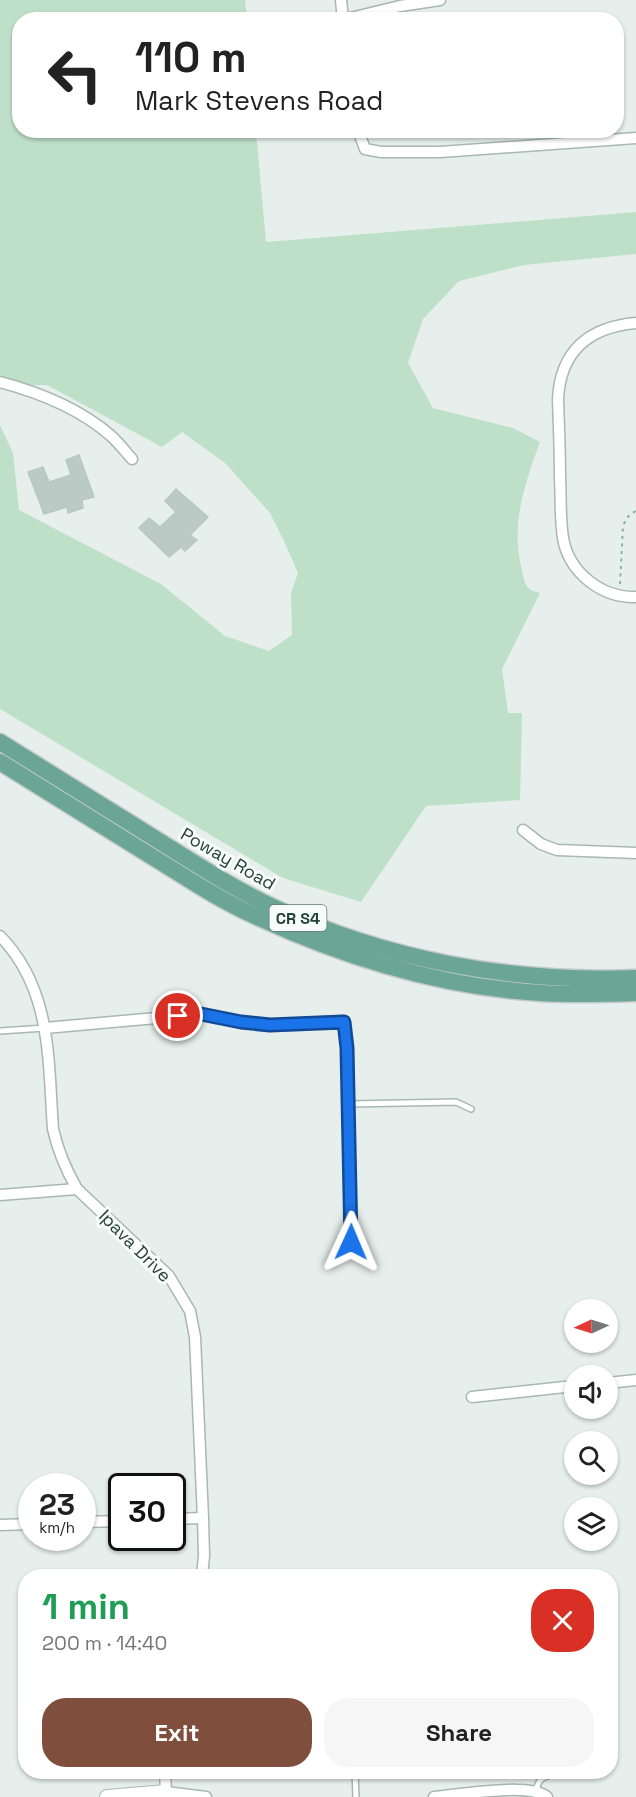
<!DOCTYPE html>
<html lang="en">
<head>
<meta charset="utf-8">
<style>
	:root { --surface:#fff; --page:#f6f6f6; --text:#222; --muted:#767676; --accent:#804e3d }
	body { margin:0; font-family:"Space Grotesk",sans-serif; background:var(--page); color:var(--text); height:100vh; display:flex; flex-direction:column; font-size:22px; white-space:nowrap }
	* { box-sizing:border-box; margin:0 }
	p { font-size:20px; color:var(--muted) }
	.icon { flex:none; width:33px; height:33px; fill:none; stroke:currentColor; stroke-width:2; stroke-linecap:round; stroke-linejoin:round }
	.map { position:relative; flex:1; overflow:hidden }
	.sheet { position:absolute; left:18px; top:1569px; width:600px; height:210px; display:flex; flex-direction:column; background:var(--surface); border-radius:24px; box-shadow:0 2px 4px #0004 }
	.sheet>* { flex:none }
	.top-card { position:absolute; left:12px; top:12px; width:612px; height:126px; border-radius:24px; box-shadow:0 2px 4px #0004; background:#fff; color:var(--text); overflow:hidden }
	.needle { width:39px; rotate:266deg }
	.buttons { position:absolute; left:564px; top:1299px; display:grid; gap:12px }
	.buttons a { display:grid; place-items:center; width:54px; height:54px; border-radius:50%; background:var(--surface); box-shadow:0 2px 4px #0004; font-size:30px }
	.speed { position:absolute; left:18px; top:1473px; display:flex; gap:12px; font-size:30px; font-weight:700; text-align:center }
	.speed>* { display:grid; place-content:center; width:78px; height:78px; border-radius:50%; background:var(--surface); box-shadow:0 2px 4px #0004; line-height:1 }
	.speed small { font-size:15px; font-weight:400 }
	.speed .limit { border:3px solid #111; border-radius:9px; background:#fff; color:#111 }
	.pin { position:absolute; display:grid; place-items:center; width:51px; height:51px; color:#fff; margin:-26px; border:3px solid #fff; border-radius:50%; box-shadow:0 2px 6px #0007 }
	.me { position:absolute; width:66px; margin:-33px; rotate:1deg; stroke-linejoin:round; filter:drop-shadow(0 0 4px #0008) }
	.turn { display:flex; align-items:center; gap:21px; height:126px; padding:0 24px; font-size:27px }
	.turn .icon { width:78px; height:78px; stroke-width:2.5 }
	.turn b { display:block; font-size:42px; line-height:51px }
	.round { display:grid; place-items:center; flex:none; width:63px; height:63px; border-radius:24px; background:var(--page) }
	.summary { display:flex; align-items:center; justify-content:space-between; height:102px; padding:0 24px }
	h1 { font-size:36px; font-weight:700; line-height:45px; color:#1e9e55 }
	.button { display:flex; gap:12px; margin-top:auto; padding:12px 24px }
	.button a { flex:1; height:69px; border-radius:24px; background:var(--accent); color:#fff; font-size:24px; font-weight:700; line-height:69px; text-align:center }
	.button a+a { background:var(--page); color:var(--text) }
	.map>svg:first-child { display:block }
</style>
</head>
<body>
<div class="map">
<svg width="636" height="1797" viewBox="0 0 636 1797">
	<rect width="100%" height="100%" fill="#e6efeb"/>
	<path fill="#bfe0c8" d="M0 0H245L247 19 20 20V130L256 131 266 242 636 212V254L524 265 459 281 423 319 408 363 433 408 513 428 540 442C525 484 511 521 521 566 525 581 523 590 540 593L502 669 508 713H522L520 800 426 806 361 902 283 878 0 709V425L13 453 19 510 161 584 225 636 269 651 292 635 291 593 298 573 284 541 270 513 225 463 182 432 162 447 47 385H12L0 381Z"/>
	<g fill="#bbcac4" stroke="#b8c9c2" stroke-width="1.5">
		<polygon points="79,455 94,497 82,500 83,508 68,513 67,507 44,514 28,472 43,467 49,482 71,475 66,460"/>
		<polygon points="176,489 208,517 190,535 197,540 185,551 181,547 169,557 139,528 149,518 160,527 176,512 165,501"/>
	</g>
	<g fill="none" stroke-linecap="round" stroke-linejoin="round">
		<g stroke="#a8b8b2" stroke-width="8">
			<g id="service">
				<polyline points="0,1031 45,1028"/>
				<polyline points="348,1104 456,1102 471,1109"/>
				<polyline points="355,1772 356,1797"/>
				<path d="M536 1791C539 1775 546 1777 560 1772"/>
			</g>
		</g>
		<g stroke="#a8b8b2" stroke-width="13">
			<g id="minor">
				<polyline points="341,0 343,20"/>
				<polyline points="342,20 400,6 440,0"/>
				<polyline points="358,130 365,149 381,152 440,152 636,138"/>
				<path d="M636 323C589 327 560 351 558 400 559 426 560 452 560 478 561 498 560 519 563 538 569 573 602 598 636 597"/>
				<path d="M0 382C38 392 80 409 110 435 118 442 125 451 132 459"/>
				<polyline points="523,830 541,844 557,850 636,853"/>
				<path d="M0 936C52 989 48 1060 53 1129 58 1151 66 1170 77 1189L169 1276 190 1311 195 1337 203 1518 204 1556 202 1576"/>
				<polyline points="45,1028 201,1014 241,1022 270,1025 344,1021 347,1048 351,1216 351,1242"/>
				<polyline points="0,1195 77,1189"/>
				<polyline points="608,1383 636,1380"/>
				<polyline points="472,1397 574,1386"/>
				<polyline points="172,1519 203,1518"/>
				<polyline points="82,1522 122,1521"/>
				<polyline points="0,1525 32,1524"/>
				<polyline points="165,1772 166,1792 206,1797"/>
				<path d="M434 1797C459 1795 529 1782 547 1797"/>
			</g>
		</g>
		<g stroke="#a8b8b2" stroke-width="16">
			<polyline id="tertiary" points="107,1797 166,1792 166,1797"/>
		</g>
		<g stroke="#c2cac8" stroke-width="19">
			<g id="primary">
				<path d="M0 742C50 773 101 805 151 836 191 861 230 887 273 907 386 960 512 983 636 978"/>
				<path d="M0 762C50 793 100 824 151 856 184 876 217 899 253 915 343 957 441 987 541 993 572 995 604 994 636 993"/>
			</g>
		</g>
		<path stroke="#86b3a5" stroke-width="2" stroke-dasharray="3 4.5" stroke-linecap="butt" d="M620 584 623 526C626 519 629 514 636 511"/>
		<use href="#service" stroke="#fff" stroke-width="5"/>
		<use href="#minor" stroke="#fff" stroke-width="10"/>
		<use href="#tertiary" stroke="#fff" stroke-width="14"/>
		<use href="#primary" stroke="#6aa596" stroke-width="16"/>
	</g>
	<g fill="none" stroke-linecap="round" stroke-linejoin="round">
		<g stroke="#114b97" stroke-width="15">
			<polyline id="route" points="178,1016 201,1014 241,1022 270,1025 344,1022 347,1048 351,1242"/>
		</g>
		<use href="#route" stroke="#1a73e8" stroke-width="10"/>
	</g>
	<g text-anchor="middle" stroke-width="6" stroke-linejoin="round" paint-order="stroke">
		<rect fill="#f7fbf9" stroke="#637a73" stroke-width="1.5" x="269.5" y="905" width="57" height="26" rx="4.5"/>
		<g font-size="16" font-weight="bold" fill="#24423a">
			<text x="298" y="924">CR S4</text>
		</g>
		<g font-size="18" fill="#24423a" stroke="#f7fbf9">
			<text transform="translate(228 859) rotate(30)" y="6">Poway Road</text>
			<text transform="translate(135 1246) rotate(45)" y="6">Ipava Drive</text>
		</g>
	</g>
</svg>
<div class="buttons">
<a><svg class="needle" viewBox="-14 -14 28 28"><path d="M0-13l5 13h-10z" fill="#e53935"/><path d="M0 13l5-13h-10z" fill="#767676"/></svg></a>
<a><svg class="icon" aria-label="sound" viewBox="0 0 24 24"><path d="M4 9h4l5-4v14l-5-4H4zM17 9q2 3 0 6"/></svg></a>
<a><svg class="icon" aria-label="search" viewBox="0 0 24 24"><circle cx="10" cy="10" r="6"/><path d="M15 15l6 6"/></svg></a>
<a><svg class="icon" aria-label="layers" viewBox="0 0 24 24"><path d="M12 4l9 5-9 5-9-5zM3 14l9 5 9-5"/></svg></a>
</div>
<div class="speed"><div>23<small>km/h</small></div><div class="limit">30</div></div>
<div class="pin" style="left:178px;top:1016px;background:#d93025"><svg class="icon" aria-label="arrive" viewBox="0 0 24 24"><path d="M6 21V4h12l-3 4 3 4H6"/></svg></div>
<svg class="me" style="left:351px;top:1242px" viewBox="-20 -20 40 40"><path d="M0-17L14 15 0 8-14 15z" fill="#1a73e8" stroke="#fff" stroke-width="4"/></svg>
<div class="top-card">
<div class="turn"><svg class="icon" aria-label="left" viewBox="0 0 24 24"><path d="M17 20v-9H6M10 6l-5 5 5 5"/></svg><div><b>110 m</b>Mark Stevens Road</div></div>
</div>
<section class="sheet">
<div class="summary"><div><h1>1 min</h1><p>200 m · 14:40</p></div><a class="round" style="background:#d93025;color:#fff"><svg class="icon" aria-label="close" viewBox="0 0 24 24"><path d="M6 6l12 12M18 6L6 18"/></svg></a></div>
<div class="button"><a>Exit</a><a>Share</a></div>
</section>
</div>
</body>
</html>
